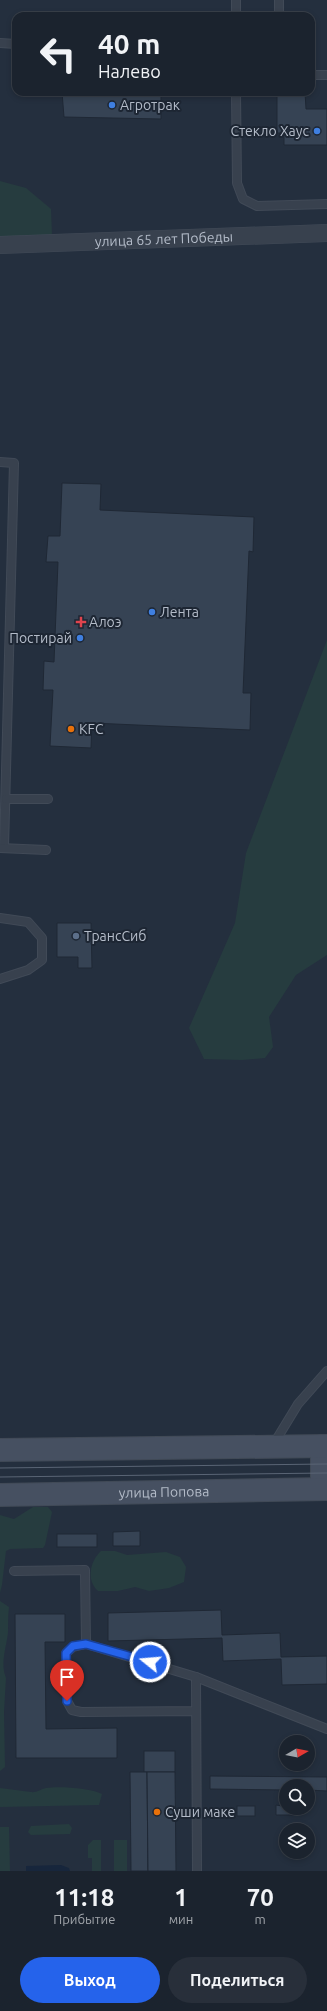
<!DOCTYPE html>
<html lang="ru">
<head>
<meta charset="utf-8">
<style>
	:root { --surface:#1b232e; --page:#282f3a; --text:#f1f3f6; --muted:#a0a4aa; --line:#39404a; --accent:#2563eb }
	body { margin:0; font-family:Ubuntu,sans-serif; background:var(--page); color:var(--text); height:100vh; display:flex; flex-direction:column; font-size:15px; white-space:nowrap }
	* { box-sizing:border-box; margin:0 }
	p { font-size:13px; color:var(--muted) }
	.icon { flex:none; width:22px; height:22px; fill:none; stroke:currentColor; stroke-width:2; stroke-linecap:round; stroke-linejoin:round }
	.map { position:relative; height:1871px; overflow:hidden }
	.details { display:flex; flex-direction:column; background:var(--surface); flex:1 }
	.details>* { flex:none }
	.banner { position:absolute; left:12px; top:12px; width:303px; height:84px; border-radius:12px; box-shadow:0 2px 6px #0003,0 0 0 1px var(--line); background:#1b232e; color:var(--text); overflow:hidden }
	.needle { width:26px; rotate:81deg }
	.fabs { position:absolute; left:279px; top:1735px; display:grid; gap:8px }
	.fabs a { display:grid; place-items:center; width:36px; height:36px; border-radius:50%; background:var(--surface); box-shadow:0 2px 6px #0003,0 0 0 1px var(--line); font-size:20px }
	.pin { position:absolute; display:grid; place-items:center; width:34px; height:34px; color:#fff; margin:-41px -17px; border-radius:50% 50% 50% 0; rotate:-45deg; box-shadow:0 0 4px #0007 }
	.pin .icon { rotate:45deg }
	.me { position:absolute; width:44px; margin:-22px; rotate:287deg; stroke-linejoin:round; filter:drop-shadow(0 0 3px #0008) }
	.turn { display:flex; align-items:center; gap:14px; height:84px; padding:0 20px; font-size:18px }
	.turn .icon { width:52px; height:52px; stroke-width:2.5 }
	.turn b { display:block; font-size:28px; line-height:34px }
	.eta { display:flex; justify-content:space-evenly; align-items:center; height:68px; text-align:center }
	.eta b { font-size:24px; font-weight:700; line-height:28px }
	.button { display:flex; gap:8px; margin-top:auto; padding:8px 20px }
	.button a { flex:1; height:46px; border-radius:24px; background:var(--accent); color:#fff; font-size:16px; font-weight:700; line-height:46px; text-align:center }
	.button a+a { background:var(--page); color:var(--text) }
	.map>svg:first-child { display:block }
</style>
</head>
<body>
<div class="map">
<svg width="327" height="1871" viewBox="0 0 327 1871">
	<rect width="100%" height="100%" fill="#242f3e"/>
	<g fill="#263c3f">
		<polygon points="0,181 26,188 51,209 52,235 0,248"/>
		<polygon points="327,640 327,955 296,975 269,1017 273,1047 265,1058 242,1060 204,1059 189,1028 235,923 246,853"/>
		<polygon points="33,1507 48,1507 52,1512 45,1545 43,1548 10,1549 6,1551 2,1585 0,1593 0,1515 14,1519"/>
		<path d="M101 1551H115L127 1555 166 1552 180 1557 186 1567 184 1582 169 1588 149 1591 135 1587 118 1591H98C86 1580 90 1561 101 1551Z"/>
		<path d="M0 1601 9 1607C8 1616 8 1624 8 1633 6 1648 0 1664 6 1678L4 1712 5 1767 0 1771Z"/>
		<path d="M0 1788C11 1789 20 1791 31 1792 36 1793 41 1789 46 1788 59 1786 91 1788 102 1794L99 1805 0 1807Z"/>
		<polygon points="69,1824 72,1828 70,1834 31,1835 28,1832 31,1826"/>
		<polygon points="0,1827 9,1827 10,1871 0,1871"/>
		<polygon points="93,1840 101,1840 101,1871 92,1871 92,1858 88,1858 88,1845"/>
		<rect x="114" y="1840" width="13" height="31"/>
	</g>
	<polygon fill="#17263c" points="61,1865 69,1868 70,1871 26,1871 26,1866"/>
	<g fill="#364354" stroke="#1f2835">
		<polygon points="62,92 161,92 161,119 64,117"/>
		<polygon points="305,92 306,109 327,109 327,145 284,145 284,133 277,133 277,93"/>
		<polygon points="62,483 101,484 100,510 254,517 253,552 249,551 243,693 251,693 250,730 92,723 91,748 50,746 53,690 43,690 44,661 54,662 58,562 46,562 48,536 60,536"/>
		<polygon points="57,923 91,923 92,968 78,968 78,957 57,957"/>
		<polygon points="140,1531 140,1546 113,1546 113,1532"/>
		<rect x="57" y="1534" width="40" height="13"/>
		<polygon points="221,1610 222,1635 280,1633 281,1657 327,1656 327,1684 282,1685 281,1659 223,1661 222,1638 108,1641 108,1613"/>
		<polygon points="15,1614 65,1614 65,1642 45,1642 46,1729 117,1728 117,1758 16,1758"/>
		<rect x="144" y="1751" width="31" height="21"/>
		<polygon points="130,1772 147,1772 148,1871 131,1871"/>
		<polygon points="147,1772 175,1772 176,1871 148,1871"/>
		<polygon points="210,1776 327,1777 327,1791 308,1790 308,1786 286,1786 286,1790 210,1789"/>
		<polygon points="276,1805 294,1808 294,1815 276,1815"/>
		<rect x="237" y="1806" width="18" height="10"/>
	</g>
	<g fill="none" stroke-linecap="round" stroke-linejoin="round">
		<g stroke="#414a57" stroke-width="10">
			<g id="service">
				<polyline points="236,16 236,0"/>
				<polyline points="279,16 279,0"/>
				<polyline points="0,43 16,44"/>
				<polyline points="311,75 327,75"/>
				<polyline points="236,92 237,183 243,199 257,206 327,204"/>
				<polyline points="0,462 14,463 4,848"/>
				<polyline points="6,799 48,799"/>
				<polyline points="0,848 46,850"/>
				<polyline points="0,918 28,922 42,938 42,960 28,970 0,979"/>
				<polyline points="273,1445 298,1404 327,1371"/>
				<polyline points="14,1571 85,1570 86,1644"/>
				<polyline points="196,1677 327,1729"/>
				<polyline points="196,1711 81,1712 72,1710 67,1701 66,1653 73,1647 86,1644 196,1677 197,1871"/>
			</g>
		</g>
		<g stroke="#414a57" stroke-width="18">
			<g id="minor">
				<path id="s1" d="M0 245 327 233"/>
			</g>
		</g>
		<g stroke="#414a57" stroke-width="24">
			<g id="secondary">
				<polyline points="322,1446 322,1489"/>
				<polyline points="0,1450 327,1446"/>
				<path id="s2" d="M0 1495 327 1489"/>
			</g>
		</g>
		<use href="#service" stroke="#38414e" stroke-width="8"/>
		<use href="#minor" stroke="#38414e" stroke-width="17"/>
		<use href="#secondary" stroke="#465061" stroke-width="22"/>
		<g stroke="#5a6575" stroke-width="1">
			<polyline points="0,1468 327,1464"/>
			<polyline points="0,1477 327,1473"/>
		</g>
	</g>
	<g fill="none" stroke-linecap="round" stroke-linejoin="round">
		<g stroke="#184099" stroke-width="10">
			<polyline id="route" points="67,1701 66,1653 73,1646 86,1644 150,1662"/>
		</g>
		<use href="#route" stroke="#2563eb" stroke-width="7"/>
	</g>
	<g fill="#3f7fe0" stroke="#1d2633" stroke-width="1.5">
		<circle cx="112" cy="105" r="4"/>
		<circle cx="317" cy="131" r="4"/>
		<circle cx="152" cy="612" r="4"/>
		<circle cx="80" cy="638" r="4"/>
	</g>
	<path fill="#e0444e" stroke="#1d2633" stroke-width="1.5" d="M79 616h4v4h4v4h-4v4h-4v-4h-4v-4h4z"/>
	<g fill="#e8710a" stroke="#1d2633" stroke-width="1.5">
		<circle cx="71" cy="729" r="4"/>
		<circle cx="157" cy="1812" r="4"/>
	</g>
	<circle fill="#5c6f8a" stroke="#1d2633" stroke-width="1.5" cx="76" cy="936" r="4"/>
	<g text-anchor="middle" stroke-width="4" stroke-linejoin="round" paint-order="stroke">
		<g font-size="14" fill="#b4bcc9" stroke="#1d2633" text-anchor="start">
			<text x="120" y="110">Агротрак</text>
			<text x="309" y="136" text-anchor="end">Стекло Хаус</text>
			<text x="160" y="617">Лента</text>
			<text x="89" y="627">Алоэ</text>
			<text x="72" y="643" text-anchor="end">Постирай</text>
			<text x="79" y="734">KFC</text>
			<text x="84" y="941">ТрансСиб</text>
			<text x="165" y="1817">Суши маке</text>
		</g>
		<g font-size="14" fill="#b4bcc9" stroke="#1d2633">
			<text dy="5" stroke="none"><textPath href="#s1" startOffset="164">улица 65 лет Победы</textPath></text>
			<text dy="5" stroke="none"><textPath href="#s2" startOffset="164">улица Попова</textPath></text>
		</g>
	</g>
</svg>
<div class="fabs">
<a><svg class="needle" viewBox="-14 -14 28 28"><path d="M0-13l5 13h-10z" fill="#e53935"/><path d="M0 13l5-13h-10z" fill="#a0a4aa"/></svg></a>
<a><svg class="icon" aria-label="search" viewBox="0 0 24 24"><circle cx="10" cy="10" r="6"/><path d="M15 15l6 6"/></svg></a>
<a><svg class="icon" aria-label="layers" viewBox="0 0 24 24"><path d="M12 4l9 5-9 5-9-5zM3 14l9 5 9-5"/></svg></a>
</div>
<div class="pin" style="left:67px;top:1701px;background:#d93025"><svg class="icon" aria-label="arrive" viewBox="0 0 24 24"><path d="M6 21V4h12l-3 4 3 4H6"/></svg></div>
<svg class="me" style="left:150px;top:1662px" viewBox="-20 -20 40 40"><circle r="17" fill="#2563eb" stroke="#fff" stroke-width="3"/><path d="M0-11L8 9 0 5-8 9z" fill="#fff"/></svg>
<div class="banner">
<div class="turn"><svg class="icon" aria-label="left" viewBox="0 0 24 24"><path d="M17 20v-9H6M10 6l-5 5 5 5"/></svg><div><b>40 m</b>Налево</div></div>
</div>
</div>
<section class="details">
<div class="eta">
<div><b>11:18</b><p>Прибытие</p></div>
<div><b>1</b><p>мин</p></div>
<div><b>70</b><p>m</p></div>
</div>
<div class="button"><a>Выход</a><a>Поделиться</a></div>
</section>
</body>
</html>
